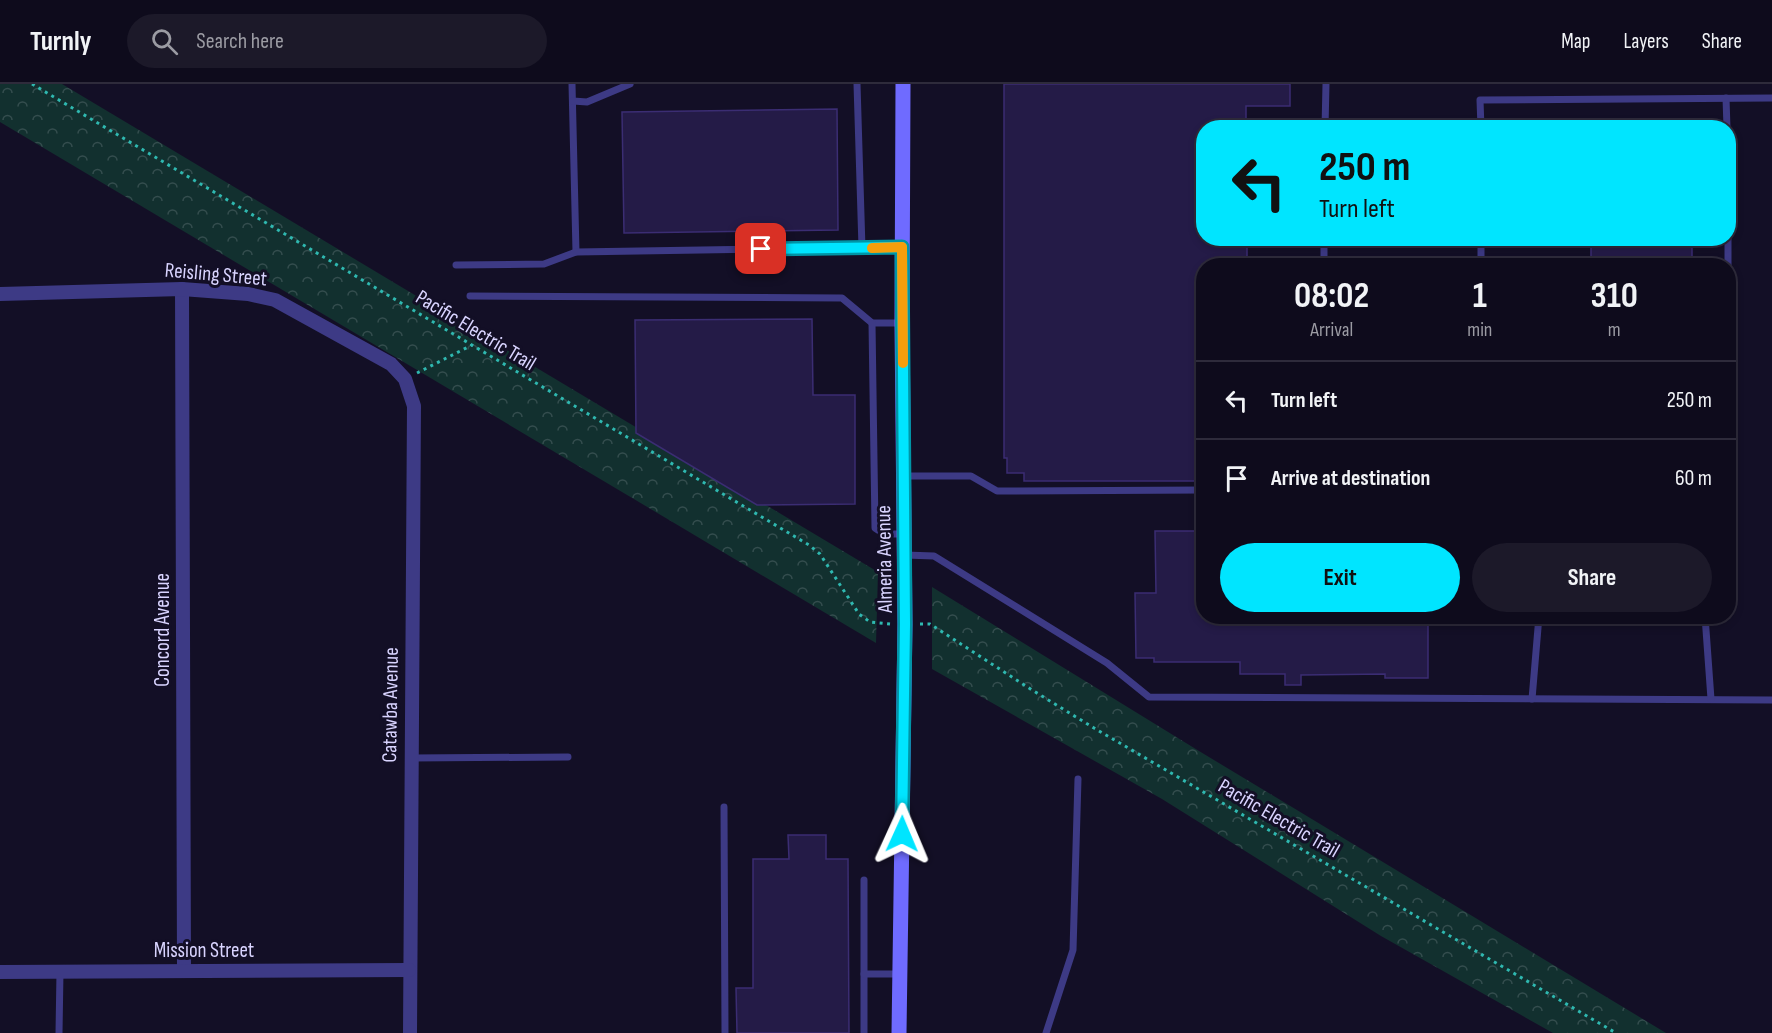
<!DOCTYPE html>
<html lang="en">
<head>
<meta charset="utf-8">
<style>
	:root { --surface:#0e0b1c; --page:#1c1929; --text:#f1f3f6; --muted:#9b9ba3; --line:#2e2b3b; --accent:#00e5ff }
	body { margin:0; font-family:"Sofia Sans Condensed",sans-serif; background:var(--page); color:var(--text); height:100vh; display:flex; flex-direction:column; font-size:22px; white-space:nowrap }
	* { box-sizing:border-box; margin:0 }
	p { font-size:20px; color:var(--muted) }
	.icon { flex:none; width:33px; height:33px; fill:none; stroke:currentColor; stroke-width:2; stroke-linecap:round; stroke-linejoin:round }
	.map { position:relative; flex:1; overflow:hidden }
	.details { position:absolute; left:1196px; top:174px; width:540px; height:366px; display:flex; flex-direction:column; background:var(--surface); border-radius:24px; box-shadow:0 3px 9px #0003,0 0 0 2px var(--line) }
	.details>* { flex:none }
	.hud { position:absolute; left:1196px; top:36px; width:540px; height:126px; border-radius:24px; box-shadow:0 3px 9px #0003,0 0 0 2px var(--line); background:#00e5ff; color:#111; overflow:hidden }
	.pin { position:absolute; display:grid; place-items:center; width:51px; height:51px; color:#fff; margin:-26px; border-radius:12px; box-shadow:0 3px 9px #0006 }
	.me { position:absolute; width:66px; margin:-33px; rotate:1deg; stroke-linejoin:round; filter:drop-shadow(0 0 4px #0008) }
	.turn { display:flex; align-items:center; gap:21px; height:126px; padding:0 24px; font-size:27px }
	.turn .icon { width:78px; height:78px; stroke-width:2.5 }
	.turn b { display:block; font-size:42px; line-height:51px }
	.eta { display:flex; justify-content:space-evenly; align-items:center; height:102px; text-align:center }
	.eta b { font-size:36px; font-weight:700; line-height:42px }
	.cta { display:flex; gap:12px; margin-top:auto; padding:12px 24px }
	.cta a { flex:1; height:69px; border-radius:36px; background:var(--accent); color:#111; font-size:24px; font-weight:700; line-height:69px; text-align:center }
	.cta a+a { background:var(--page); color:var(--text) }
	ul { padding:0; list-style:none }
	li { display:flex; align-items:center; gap:18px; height:78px; padding:0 24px; border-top:2px solid var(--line) }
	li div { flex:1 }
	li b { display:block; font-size:22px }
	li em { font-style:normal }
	header { display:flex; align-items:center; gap:36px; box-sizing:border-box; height:84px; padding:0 30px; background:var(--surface); border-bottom:2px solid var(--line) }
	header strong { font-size:28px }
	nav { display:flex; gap:33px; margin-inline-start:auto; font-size:21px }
	.search { width:420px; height:54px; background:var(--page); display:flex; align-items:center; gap:15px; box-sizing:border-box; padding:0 21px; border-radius:33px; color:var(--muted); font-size:22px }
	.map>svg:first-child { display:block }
</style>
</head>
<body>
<header>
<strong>Turnly</strong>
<div class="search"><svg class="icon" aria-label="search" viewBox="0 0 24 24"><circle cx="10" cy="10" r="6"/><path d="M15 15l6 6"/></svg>Search here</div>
<nav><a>Map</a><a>Layers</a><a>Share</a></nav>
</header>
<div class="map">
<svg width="1772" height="949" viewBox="0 0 1772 949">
	<defs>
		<pattern id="park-crowns" width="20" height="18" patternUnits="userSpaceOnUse" patternTransform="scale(1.5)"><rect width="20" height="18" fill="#12302f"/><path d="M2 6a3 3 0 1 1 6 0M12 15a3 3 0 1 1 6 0" fill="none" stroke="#344d4e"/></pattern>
	</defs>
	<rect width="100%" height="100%" fill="#130f26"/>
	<g fill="url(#park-crowns)">
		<polygon points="0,0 62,0 878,488 876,559 0,38"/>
		<polygon points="932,503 1199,667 1666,949 1553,949 1381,852 1162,715 932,585"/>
	</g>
	<g fill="#241b47" stroke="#3b2d73" stroke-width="1.5">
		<polygon points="1004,0 1290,0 1290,22 1246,22 1246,44 1203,44 1203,154 1247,154 1247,182 1203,182 1203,397 1024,397 1024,389 1007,389 1007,374 1004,374"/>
		<polygon points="837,25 838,146 624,149 622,28"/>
		<rect x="1591" y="154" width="101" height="28"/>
		<polygon points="812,235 813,311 855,311 855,420 757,421 636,349 635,236"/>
		<polygon points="1155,447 1203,447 1203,532 1428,532 1428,594 1385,594 1385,590 1301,591 1301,601 1285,601 1285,590 1240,590 1240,578 1154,578 1154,574 1136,574 1135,509 1156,509"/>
		<polygon points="788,751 826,751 826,775 848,775 849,949 737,949 736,904 753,904 753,775 789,775"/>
	</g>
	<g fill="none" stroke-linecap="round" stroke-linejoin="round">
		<g stroke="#2fb8b0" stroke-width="3" stroke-dasharray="3 4.5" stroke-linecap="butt">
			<polyline points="32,0 809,461 820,470 859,530 870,538 890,540"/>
			<polyline points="417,289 472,261"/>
			<polyline points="920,540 930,540 1032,606 1094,644 1616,949"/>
		</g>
		<g stroke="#3d3a85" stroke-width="7">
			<polyline points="572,0 576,168"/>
			<polyline points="857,0 862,164"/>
			<polyline points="1726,14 1727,44"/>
			<polyline points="573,17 587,18 630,0"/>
			<polyline points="1325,44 1326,0"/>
			<polyline points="1481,44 1480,16 1772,14"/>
			<polyline points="1481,154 1481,182"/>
			<polyline points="1728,154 1728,258"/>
			<polyline points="456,181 544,180 576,168 902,163"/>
			<polyline points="1324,182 1324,154"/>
			<polyline points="470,212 842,214 872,239 902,239"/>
			<polyline points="872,239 875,444 884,450 904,450"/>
			<polyline points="904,392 971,392 997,407 1203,406"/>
			<polyline points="905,471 934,472 1107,579 1149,613 1772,616"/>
			<polyline points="1705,532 1711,615"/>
			<polyline points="1532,615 1539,532"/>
			<polyline points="412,674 568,673"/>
			<polyline points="724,723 725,949"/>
			<polyline points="864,796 864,949"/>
			<polyline points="864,890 899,890"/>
			<polyline points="59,949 60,888"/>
			<polyline points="1046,949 1073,866 1078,695"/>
		</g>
		<g stroke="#3d3a85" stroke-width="14">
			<polyline points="182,205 184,887"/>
			<polyline points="0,210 182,205 248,210 275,216 391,280 405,295 414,322 410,949"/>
			<polyline points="0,888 409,886"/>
		</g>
		<polyline stroke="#6f6bff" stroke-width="15" points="899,949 905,540 902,239 903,0"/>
	</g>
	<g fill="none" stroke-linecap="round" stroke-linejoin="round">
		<g stroke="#0095a6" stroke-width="15">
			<polyline id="route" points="761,165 902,163 905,540 902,750"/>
		</g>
		<use href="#route" stroke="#00e5ff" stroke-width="10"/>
		<polyline stroke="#f59e0b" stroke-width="10" points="872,164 902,163 903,279"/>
	</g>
	<g text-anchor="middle" stroke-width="6" stroke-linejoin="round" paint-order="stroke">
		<g font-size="21" fill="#d9d4ff" stroke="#130f26">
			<text transform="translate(216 190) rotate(5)" y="7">Reisling Street</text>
			<text transform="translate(476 246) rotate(31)" y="7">Pacific Electric Trail</text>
			<text transform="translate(884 475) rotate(-91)" y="7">Almeria Avenue</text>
			<text transform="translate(162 546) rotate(-90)" y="7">Concord Avenue</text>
			<text transform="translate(390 621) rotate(-89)" y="7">Catawba Avenue</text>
			<text transform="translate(1279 734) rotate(30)" y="7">Pacific Electric Trail</text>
			<text x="204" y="873">Mission Street</text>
		</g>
	</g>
</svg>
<div class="pin" style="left:761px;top:165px;background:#d93025"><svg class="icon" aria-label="arrive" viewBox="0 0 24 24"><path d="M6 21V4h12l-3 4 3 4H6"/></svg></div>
<svg class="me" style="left:902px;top:750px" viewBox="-20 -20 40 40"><path d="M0-17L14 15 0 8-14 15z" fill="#00e5ff" stroke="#fff" stroke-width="4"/></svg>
<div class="hud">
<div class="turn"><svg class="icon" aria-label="left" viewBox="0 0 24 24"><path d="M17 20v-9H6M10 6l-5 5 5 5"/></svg><div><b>250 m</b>Turn left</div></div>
</div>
<section class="details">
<div class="eta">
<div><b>08:02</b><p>Arrival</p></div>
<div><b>1</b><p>min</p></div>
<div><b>310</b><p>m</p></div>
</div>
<ul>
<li><svg class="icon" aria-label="left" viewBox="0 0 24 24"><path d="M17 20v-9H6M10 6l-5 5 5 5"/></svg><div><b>Turn left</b></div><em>250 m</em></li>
<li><svg class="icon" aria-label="arrive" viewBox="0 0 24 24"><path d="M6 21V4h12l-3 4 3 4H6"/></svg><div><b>Arrive at destination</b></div><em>60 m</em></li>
</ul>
<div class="cta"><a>Exit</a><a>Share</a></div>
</section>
</div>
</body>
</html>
